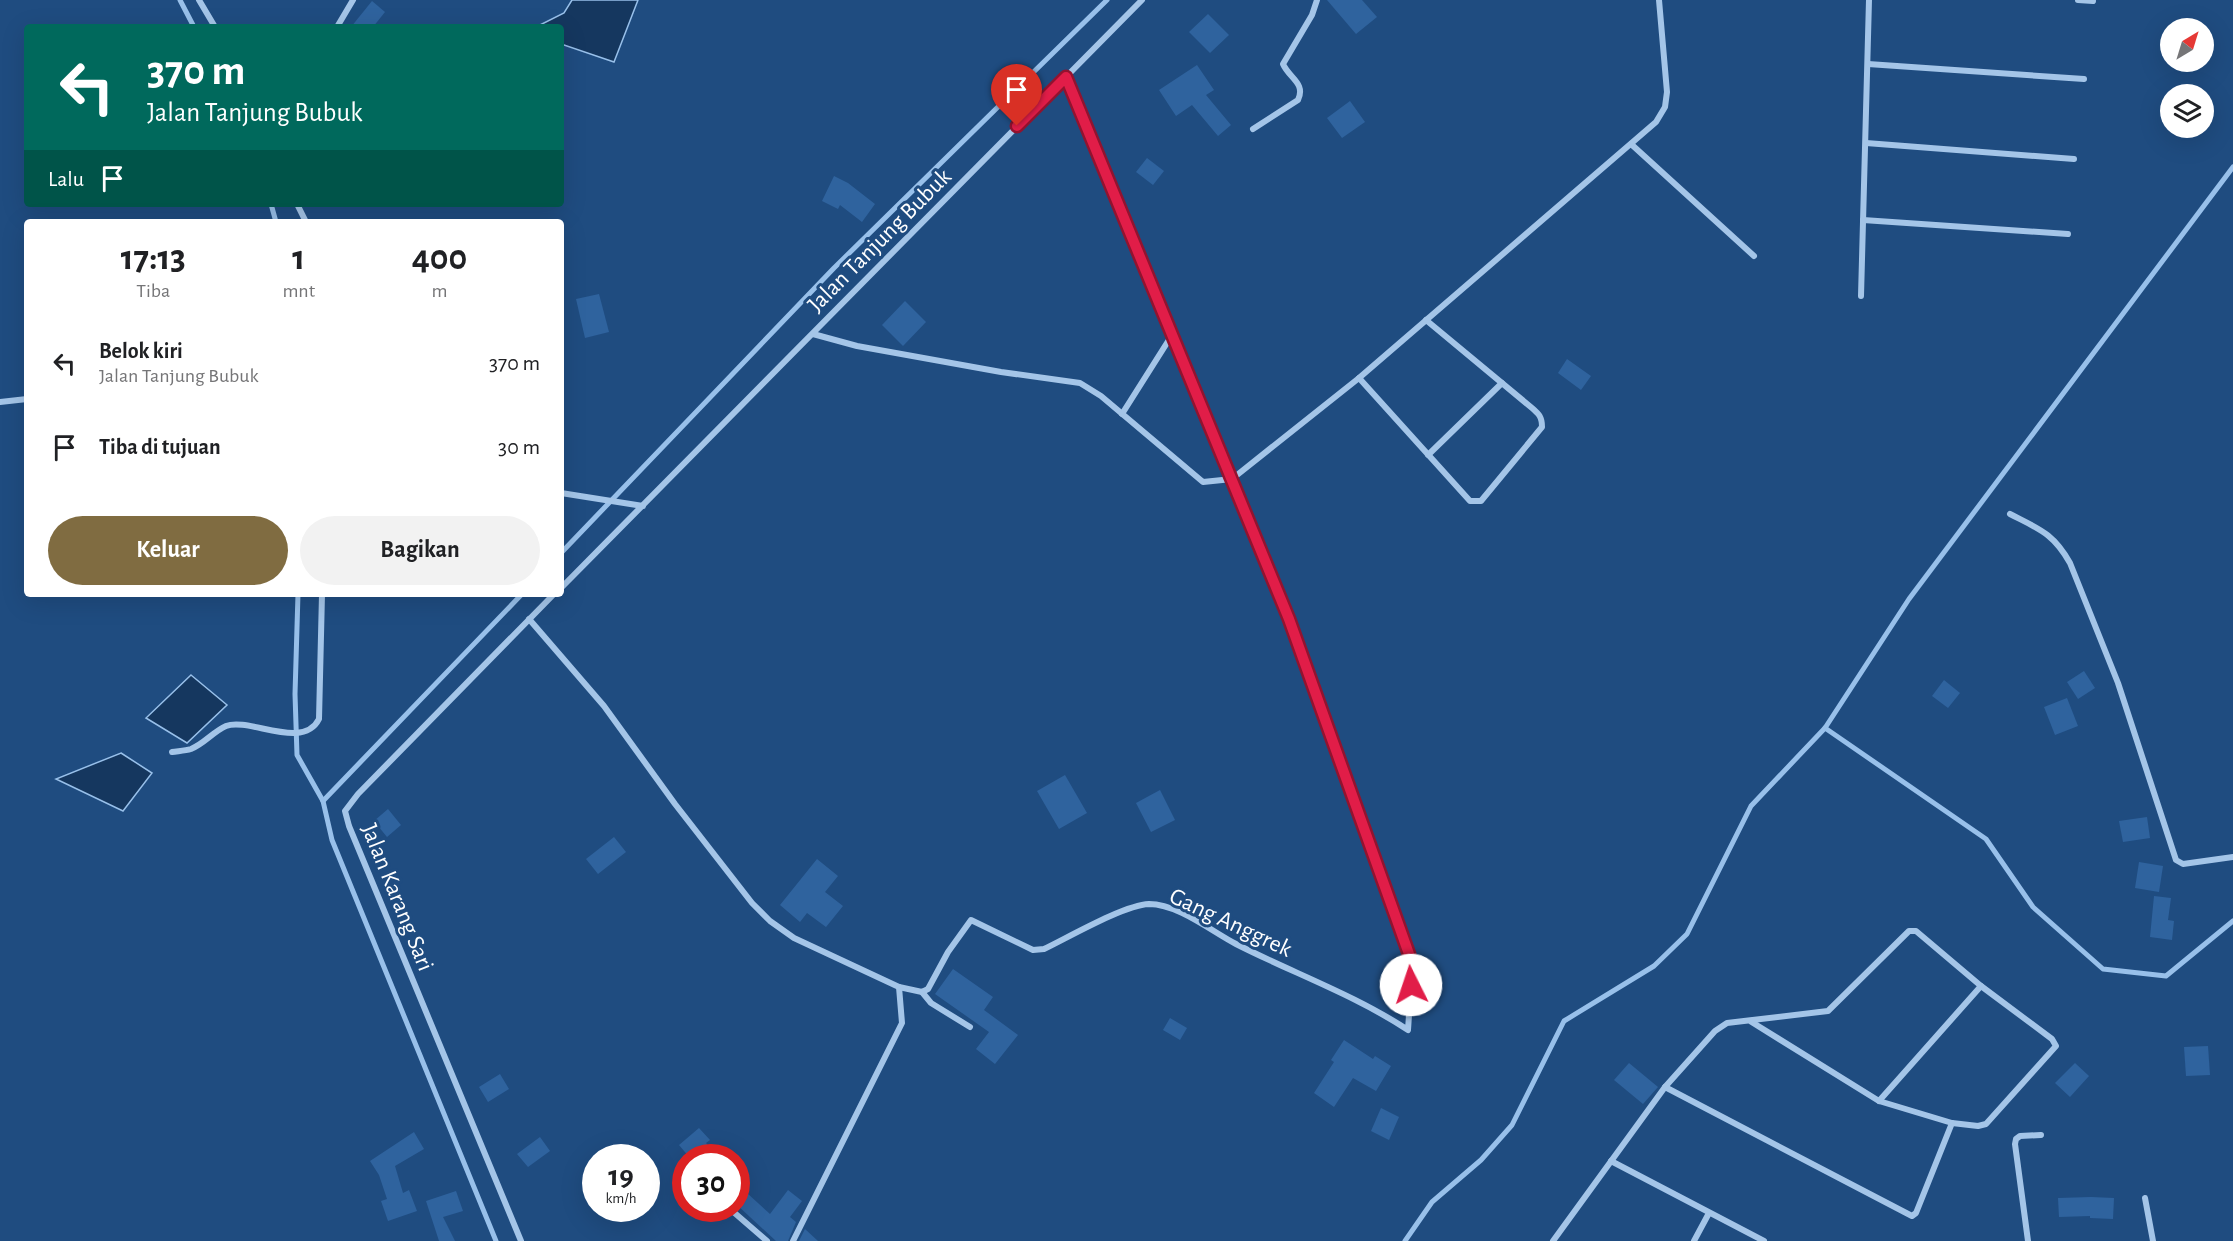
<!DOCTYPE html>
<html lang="id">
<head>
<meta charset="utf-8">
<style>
	:root { --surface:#fff; --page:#f2f2f2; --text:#202124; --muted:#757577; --accent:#806c41 }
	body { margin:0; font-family:"Alegreya Sans",sans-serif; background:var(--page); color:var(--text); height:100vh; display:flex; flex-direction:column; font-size:22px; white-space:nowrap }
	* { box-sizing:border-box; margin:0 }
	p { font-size:20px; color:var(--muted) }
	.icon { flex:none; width:33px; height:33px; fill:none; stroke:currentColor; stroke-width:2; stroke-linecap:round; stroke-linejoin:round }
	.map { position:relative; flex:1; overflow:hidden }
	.panel { position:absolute; left:24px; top:219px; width:540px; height:378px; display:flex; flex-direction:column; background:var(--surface); border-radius:6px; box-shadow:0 6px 24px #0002 }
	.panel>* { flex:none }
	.top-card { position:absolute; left:24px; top:24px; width:540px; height:183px; border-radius:6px; box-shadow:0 6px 24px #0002; background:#00695c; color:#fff; overflow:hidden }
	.needle { width:39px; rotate:38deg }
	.buttons { position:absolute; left:2160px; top:18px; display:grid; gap:12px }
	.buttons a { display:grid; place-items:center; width:54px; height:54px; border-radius:50%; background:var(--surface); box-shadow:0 6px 24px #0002; font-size:30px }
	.speed { position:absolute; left:582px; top:1144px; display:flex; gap:12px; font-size:30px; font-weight:700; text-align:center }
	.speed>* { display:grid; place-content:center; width:78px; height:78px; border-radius:50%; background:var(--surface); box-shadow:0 6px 24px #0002; line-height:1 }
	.speed small { font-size:15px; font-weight:400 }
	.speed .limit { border:9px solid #d22; background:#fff; color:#111 }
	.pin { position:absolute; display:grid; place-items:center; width:51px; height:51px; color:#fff; margin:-62px -26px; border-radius:50% 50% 50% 0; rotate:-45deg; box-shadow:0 0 6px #0007 }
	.pin .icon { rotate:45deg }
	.me { position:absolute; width:66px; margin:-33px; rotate:356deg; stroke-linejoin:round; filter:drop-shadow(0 0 4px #0008) }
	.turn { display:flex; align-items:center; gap:21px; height:126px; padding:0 24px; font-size:27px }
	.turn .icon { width:78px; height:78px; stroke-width:2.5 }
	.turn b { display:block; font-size:42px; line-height:51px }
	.then { display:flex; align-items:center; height:57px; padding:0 24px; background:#0003; gap:12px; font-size:22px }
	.eta { display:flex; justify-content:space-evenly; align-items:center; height:102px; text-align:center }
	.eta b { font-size:36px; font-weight:700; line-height:42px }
	.action { display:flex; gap:12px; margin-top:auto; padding:12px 24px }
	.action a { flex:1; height:69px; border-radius:36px; background:var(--accent); color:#fff; font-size:24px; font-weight:700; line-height:69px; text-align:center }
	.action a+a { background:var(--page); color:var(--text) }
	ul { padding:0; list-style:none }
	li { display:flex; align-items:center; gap:18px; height:84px; padding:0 24px }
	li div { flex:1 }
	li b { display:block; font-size:22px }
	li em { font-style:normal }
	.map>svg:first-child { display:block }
</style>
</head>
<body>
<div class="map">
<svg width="2233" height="1241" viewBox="0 0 2233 1241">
	<rect width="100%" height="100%" fill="#1f4c80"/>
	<g fill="#15375f" stroke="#98c0ea" stroke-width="1.5">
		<polygon points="572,0 638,0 614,62 561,44 561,27 536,27 564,13"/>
		<polygon points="191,675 227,705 187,743 146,718"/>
		<polygon points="121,753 152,773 123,811 56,779"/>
	</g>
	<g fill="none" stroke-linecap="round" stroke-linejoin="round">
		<g stroke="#98c0ea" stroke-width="5">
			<polyline points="180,0 194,27"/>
			<polyline points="271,204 276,222"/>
			<polyline points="561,553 834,268 1107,0"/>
			<polyline points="298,594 295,694 297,755 323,801 332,840 496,1241"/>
			<polyline points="1825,728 1986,839 2033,907 2103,969 2166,976 2233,921"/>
			<polyline points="323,801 522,594"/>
			<polyline points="1405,1241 1432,1202 1481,1160 1512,1125 1564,1021 1654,966 1687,934 1751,806 1825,728 1909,599 2233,167"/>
		</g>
	</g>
	<g fill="#2f639e">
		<polygon points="1327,0 1362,0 1377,17 1356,34"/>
		<polygon points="372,1 385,12 373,27 351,27"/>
		<polygon points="1208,14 1229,35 1210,53 1189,32"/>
		<polygon points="1197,65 1214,90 1206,95 1231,125 1218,136 1192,105 1176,116 1159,90"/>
		<polygon points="1350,101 1365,122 1342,138 1327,118"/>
		<polygon points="1147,158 1164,171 1153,185 1136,172"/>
		<polygon points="834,176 848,183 875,204 862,222 840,205 838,209 822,201"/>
		<polygon points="599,294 609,332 585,338 576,299"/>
		<polygon points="905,301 926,322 903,346 882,325"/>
		<polygon points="1567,359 1591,376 1581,390 1558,373"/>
		<polygon points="2084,671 2095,688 2078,699 2067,682"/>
		<polygon points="1944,680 1960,693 1948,708 1932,696"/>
		<polygon points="2067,698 2078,726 2055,735 2044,707"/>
		<polygon points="1065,775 1087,813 1059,829 1037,791"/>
		<polygon points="1160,790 1175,820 1151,832 1136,803"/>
		<polygon points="388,809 401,825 387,837 374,821"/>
		<polygon points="2147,817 2150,838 2123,842 2119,821"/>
		<polygon points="614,837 626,852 598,874 586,859"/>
		<polygon points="817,859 838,876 825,892 843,906 826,927 807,913 800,922 780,905"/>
		<polygon points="2139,862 2163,866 2159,892 2135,888"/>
		<polygon points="2154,896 2171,898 2168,920 2174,921 2172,940 2150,937"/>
		<polygon points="953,969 993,997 984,1010 1018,1035 995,1064 976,1049 989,1032 935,994"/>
		<polygon points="1170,1018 1187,1028 1180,1040 1163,1030"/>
		<polygon points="1344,1040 1373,1059 1375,1056 1391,1066 1376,1091 1353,1078 1334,1107 1314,1093 1334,1062 1331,1060"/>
		<polygon points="2208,1046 2210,1075 2186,1076 2184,1047"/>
		<polygon points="1629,1063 1658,1087 1643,1104 1614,1080"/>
		<polygon points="2075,1063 2089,1076 2070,1097 2055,1083"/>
		<polygon points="500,1074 509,1089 488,1102 479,1087"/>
		<polygon points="1381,1108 1399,1117 1389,1140 1371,1131"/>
		<polygon points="699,1128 710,1140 706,1143 720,1158 690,1158 679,1145"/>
		<polygon points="414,1132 424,1149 395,1166 403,1193 409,1190 417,1211 388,1221 381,1201 387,1199 379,1175 370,1161"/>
		<polygon points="540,1137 550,1151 528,1167 517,1154"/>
		<polygon points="736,1183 770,1214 788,1190 802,1201 790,1217 796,1222 788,1241 776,1241 736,1204"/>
		<polygon points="456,1191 463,1211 443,1217 455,1241 439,1241 426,1201"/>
		<polygon points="2091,1197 2114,1198 2113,1219 2090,1218 2090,1216 2059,1217 2058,1198"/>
		<polygon points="805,1229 818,1241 799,1241"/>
	</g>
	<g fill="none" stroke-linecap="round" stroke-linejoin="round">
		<g stroke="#a4c5e8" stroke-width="6">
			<polyline points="199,0 215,27"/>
			<polyline points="2078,0 2093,1"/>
			<polyline points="337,27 353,0"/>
			<polyline points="1868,64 2084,79"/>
			<path d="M1253 129 1298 100C1306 83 1289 78 1283 64L1312 15 1317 0"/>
			<polyline points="1866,143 2074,159"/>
			<polyline points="1631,144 1754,256"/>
			<polyline points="297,204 306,222"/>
			<polyline points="1863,220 2068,234"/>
			<polyline points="1861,296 1869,0"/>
			<polyline points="813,334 857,346 1001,372 1080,383 1101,396 1203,482 1232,479 1359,378 1656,122 1665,107 1667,92 1659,0"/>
			<path d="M1359 378 1470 501H1481L1542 427C1542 417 1539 414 1532 408L1426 320"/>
			<polyline points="0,402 27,399"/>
			<polyline points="1122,414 1172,335"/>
			<polyline points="1428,455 1502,383"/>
			<polyline points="561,493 643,506"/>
			<path d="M2010 514C2039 529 2053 533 2070 563L2118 683 2176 860 2183 864 2233 857"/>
			<polyline points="561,588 1142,0"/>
			<path d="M529 619 604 706 675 804 752 903 770 921 794 938 899 987 922 992 928 989 948 952 971 920 1033 950 1044 949C1069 937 1124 905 1149 904 1178 904 1211 931 1236 944 1293 973 1355 995 1408 1030L1411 985 1409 954 1289 619 1066 77"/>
			<path d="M172 752C178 751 185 751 191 749 204 744 214 731 226 726 249 717 303 751 319 719L322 594"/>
			<polyline points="922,992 931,1003 970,1027"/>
			<polyline points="1665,1087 1912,1216 1916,1213 1952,1123"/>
			<polyline points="1879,1101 1981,986"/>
			<polyline points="1611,1161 1764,1241"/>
			<polyline points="2145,1198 2153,1241"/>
			<polyline points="730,1209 767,1241"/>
			<polyline points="521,1241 349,826 345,811 358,794 554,594"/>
			<polyline points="793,1241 902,1023 899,987"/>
			<polyline points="1553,1241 1665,1087 1715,1031 1727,1023 1828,1011 1909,931 1916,931 1981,986 2052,1039 2056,1046 1986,1124 1978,1126 1952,1123 1879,1101 1750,1021"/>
			<polyline points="1694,1241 1709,1213"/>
			<polyline points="2028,1241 2015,1144 2016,1139 2020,1136 2041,1135"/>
		</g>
	</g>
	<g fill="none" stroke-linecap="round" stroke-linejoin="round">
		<g stroke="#92132f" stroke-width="15">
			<polyline id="route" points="1017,126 1066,77 1289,619 1409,954 1411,985"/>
		</g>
		<use href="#route" stroke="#e11d48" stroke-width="10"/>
	</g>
	<g text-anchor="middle" stroke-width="6" stroke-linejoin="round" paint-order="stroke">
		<g font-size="24" fill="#fff" stroke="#1f4c80">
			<text transform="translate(879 240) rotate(-45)" y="8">Jalan Tanjung Bubuk</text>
			<text transform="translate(398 897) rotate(68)" y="8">Jalan Karang Sari</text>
			<text transform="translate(1231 922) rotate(25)" y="8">Gang Anggrek</text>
		</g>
	</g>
</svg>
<div class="buttons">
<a><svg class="needle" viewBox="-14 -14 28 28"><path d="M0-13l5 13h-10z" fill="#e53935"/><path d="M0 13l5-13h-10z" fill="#757577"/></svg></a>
<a><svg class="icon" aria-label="layers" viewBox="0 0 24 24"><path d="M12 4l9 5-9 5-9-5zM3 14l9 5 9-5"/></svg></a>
</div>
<div class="speed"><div>19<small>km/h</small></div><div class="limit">30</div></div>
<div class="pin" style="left:1017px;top:126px;background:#d93025"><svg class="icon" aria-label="arrive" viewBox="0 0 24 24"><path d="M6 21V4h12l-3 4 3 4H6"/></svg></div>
<svg class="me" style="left:1411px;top:985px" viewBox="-20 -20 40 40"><circle r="19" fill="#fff"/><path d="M0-13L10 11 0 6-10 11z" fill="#e11d48"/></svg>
<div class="top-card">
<div class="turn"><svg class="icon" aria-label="left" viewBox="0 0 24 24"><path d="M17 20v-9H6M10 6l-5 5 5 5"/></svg><div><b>370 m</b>Jalan Tanjung Bubuk</div></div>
<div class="then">Lalu<svg class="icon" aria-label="arrive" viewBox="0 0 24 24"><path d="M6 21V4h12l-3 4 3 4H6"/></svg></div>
</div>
<section class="panel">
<div class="eta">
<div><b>17:13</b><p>Tiba</p></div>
<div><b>1</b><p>mnt</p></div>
<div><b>400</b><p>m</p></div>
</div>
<ul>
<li><svg class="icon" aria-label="left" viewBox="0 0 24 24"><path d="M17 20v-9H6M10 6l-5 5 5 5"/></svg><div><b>Belok kiri</b><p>Jalan Tanjung Bubuk</p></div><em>370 m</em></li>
<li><svg class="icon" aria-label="arrive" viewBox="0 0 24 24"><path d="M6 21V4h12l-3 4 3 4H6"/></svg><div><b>Tiba di tujuan</b></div><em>30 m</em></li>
</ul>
<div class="action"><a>Keluar</a><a>Bagikan</a></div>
</section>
</div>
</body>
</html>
